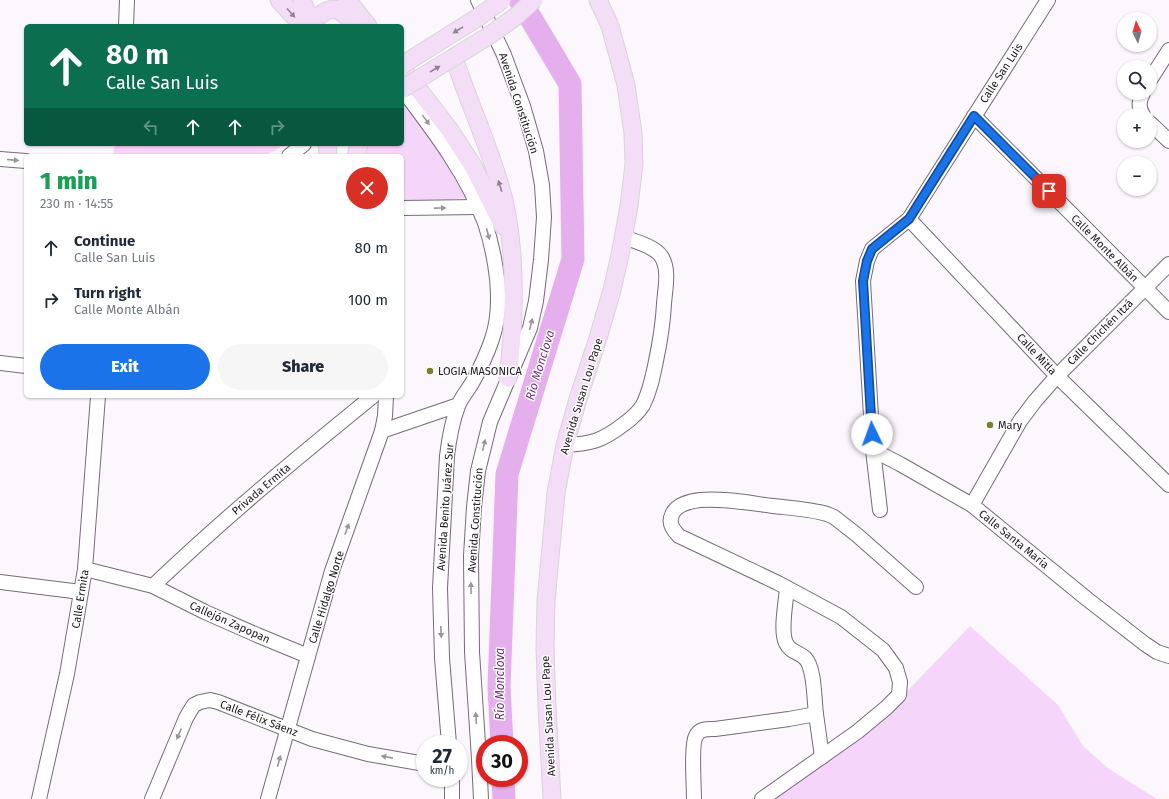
<!DOCTYPE html>
<html lang="en">
<head>
<meta charset="utf-8">
<style>
	:root { --surface:#fff; --page:#f6f6f7; --text:#1f2937; --muted:#747a83; --accent:#1a73e8 }
	body { margin:0; font-family:"Fira Sans",sans-serif; background:var(--page); color:var(--text); height:100vh; display:flex; flex-direction:column; font-size:15px; white-space:nowrap }
	* { box-sizing:border-box; margin:0 }
	p { font-size:13px; color:var(--muted) }
	.icon { flex:none; width:22px; height:22px; fill:none; stroke:currentColor; stroke-width:2; stroke-linecap:round; stroke-linejoin:round }
	.map { position:relative; flex:1; overflow:hidden }
	.sheet { position:absolute; left:24px; top:154px; width:380px; height:244px; display:flex; flex-direction:column; background:var(--surface); border-radius:6px; box-shadow:0 1px 3px #0004 }
	.sheet>* { flex:none }
	.banner { position:absolute; left:24px; top:24px; width:380px; height:122px; border-radius:6px; box-shadow:0 1px 3px #0004; background:#0b6e4f; color:#fff; overflow:hidden }
	.needle { width:26px; rotate:355deg }
	.controls { position:absolute; left:1117px; top:12px; display:grid; gap:8px }
	.controls a { display:grid; place-items:center; width:40px; height:40px; border-radius:50%; background:var(--surface); box-shadow:0 1px 3px #0004; font-size:20px }
	.speed { position:absolute; left:416px; top:735px; display:flex; gap:8px; font-size:20px; font-weight:700; text-align:center }
	.speed>* { display:grid; place-content:center; width:52px; height:52px; border-radius:50%; background:var(--surface); box-shadow:0 1px 3px #0004; line-height:1 }
	.speed small { font-size:10px; font-weight:400 }
	.speed .limit { border:6px solid #d22; background:#fff; color:#111 }
	.pin { position:absolute; display:grid; place-items:center; width:34px; height:34px; color:#fff; margin:-17px; border-radius:8px; box-shadow:0 2px 6px #0006 }
	.me { position:absolute; width:44px; margin:-22px; rotate:357deg; stroke-linejoin:round; filter:drop-shadow(0 0 3px #0008) }
	.turn { display:flex; align-items:center; gap:14px; height:84px; padding:0 16px; font-size:18px }
	.turn .icon { width:52px; height:52px; stroke-width:2.5 }
	.turn b { display:block; font-size:28px; line-height:34px }
	.lanes { display:flex; align-items:center; height:38px; padding:0 16px; background:#0003; justify-content:center; gap:20px; direction:ltr }
	.lanes .off { opacity:.35 }
	.round { display:grid; place-items:center; flex:none; width:42px; height:42px; border-radius:21px; background:var(--page) }
	.summary { display:flex; align-items:center; justify-content:space-between; height:68px; padding:0 16px }
	h1 { font-size:24px; font-weight:800; line-height:30px; color:#1e9e55 }
	.action { display:flex; gap:8px; margin-top:auto; padding:8px 16px }
	.action a { flex:1; height:46px; border-radius:24px; background:var(--accent); color:#fff; font-size:16px; font-weight:800; line-height:46px; text-align:center }
	.action a+a { background:var(--page); color:var(--text) }
	ul { padding:0; list-style:none }
	li { display:flex; align-items:center; gap:12px; height:52px; padding:0 16px }
	li div { flex:1 }
	li b { display:block; font-size:15px }
	li em { font-style:normal }
	.map>svg:first-child { display:block }
</style>
</head>
<body>
<div class="map">
<svg width="1169" height="799" viewBox="0 0 1169 799">
	<rect width="100%" height="100%" fill="#fcf6fd"/>
	<g fill="#f6d5fb">
		<polygon points="402,102 403,102 440,152 465,198 447,200 402,200 402,156 364,156 367,144 402,144"/>
		<polygon points="115,144 284,144 276,150 263,156 113,156"/>
		<polygon points="970,626 1058,705 1083,746 1109,769 1157,799 768,799 890,709"/>
	</g>
	<g fill="none" stroke-linecap="round" stroke-linejoin="round">
		<g stroke="#e4afec" stroke-width="23">
			<polyline points="502,744 499,687 507,474 573,259 570,84 520,0"/>
			<polyline points="503,778 504,799"/>
		</g>
		<g stroke="#786b7a" stroke-width="16">
			<g id="minor">
				<polyline points="478,0 504,55 523,106 536,151 542,185 544,217 541,260 536,301 530,328 490,422 478,471 474,507 471,556 472,652 479,759 481,799"/>
				<polyline points="126,26 127,0"/>
				<polyline points="1150,80 1169,50"/>
				<path d="M402 89C433 130 467 174 485 223 491 241 495 260 497 279 499 299 499 319 492 339 487 354 480 369 472 383 468 390 461 398 458 406 452 422 449 439 447 456L440 588 442 658 449 744"/>
				<path d="M1143 115C1138 107 1139 101 1143 93"/>
				<polyline points="974,116 1169,312"/>
				<polyline points="1150,123 1169,141"/>
				<polyline points="289,156 304,144"/>
				<polyline points="0,159 26,161"/>
				<polyline points="402,208 478,207"/>
				<polyline points="909,219 1057,376 1169,485"/>
				<polyline points="0,363 26,366"/>
				<polyline points="382,431 458,405"/>
				<path d="M565 445C591 444 602 441 624 424 631 419 638 413 643 405 650 391 653 376 656 361 660 342 663 323 664 304 665 289 670 269 661 256 654 246 634 241 623 237"/>
				<polyline points="873,450 900,464 972,505 1087,599 1145,644 1157,652 1169,656"/>
				<polyline points="972,505 1020,421 1035,401 1057,376 1169,264"/>
				<polyline points="880,510 873,450 863,281 867,261 872,249 909,219 1048,0"/>
				<polyline points="85,569 153,586 205,612 257,635 308,656"/>
				<polyline points="0,582 81,592"/>
				<path d="M153 586C223 519 298 457 373 396"/>
				<polyline points="816,714 822,757"/>
				<polyline points="452,778 452,799"/>
				<polyline points="39,799 67,674 85,569 98,396"/>
				<polyline points="152,799 186,718 190,711 194,705 200,702 210,700 218,702 312,739 368,754 425,764"/>
				<polyline points="268,799 332,571 382,431 385,416 386,396"/>
				<path d="M694 799C694 787 691 744 696 736 700 728 708 729 715 729L789 719 816 714C814 700 815 668 805 658 799 652 790 652 786 643 780 631 786 602 787 588"/>
				<path d="M762 799 857 732 886 708 899 695 900 682 896 668 883 650 841 617 778 583 679 536C674 531 668 523 672 515 675 505 690 501 700 500 724 498 749 503 773 506 791 508 810 509 827 514L834 517 857 535 916 587"/>
			</g>
		</g>
		<g stroke="#d6d5d6" stroke-width="19">
			<g id="major">
				<polyline points="279,0 303,26"/>
				<polyline points="302,0 312,26"/>
				<polyline points="347,0 368,26"/>
				<path d="M307 26C315 20 326 6 338 10 342 12 345 15 348 18"/>
				<path d="M454 57C469 105 492 151 504 200 517 258 515 319 508 378"/>
				<polyline points="402,68 449,129 473,166 503,226"/>
				<polyline points="327,144 328,156"/>
				<polyline points="356,156 359,144"/>
				<polyline points="552,799 547,706 545,647 546,601 556,493 565,445 578,399 598,338 612,290 620,255 629,206 634,164 633,133 626,85 610,26 598,0"/>
			</g>
		</g>
		<use href="#minor" stroke="#fff" stroke-width="14"/>
		<use href="#major" stroke="#f4ddf7" stroke-width="17"/>
		<g stroke="#d6d5d6" stroke-width="19" stroke-linecap="butt">
			<g id="major-bridge">
				<polyline points="402,65 477,18 502,0"/>
				<polyline points="402,89 490,35 515,17 534,0"/>
			</g>
		</g>
		<use href="#major-bridge" stroke="#f4ddf7" stroke-width="17"/>
	</g>
	<defs><path id="oneway-solid" d="M-6-.8H1V-3.2L6.5 0L1 3.2V.8H-6Z"/></defs>
	<g fill="#928394">
		<use href="#oneway-solid" transform="translate(291 13) rotate(48)"/>
		<use href="#oneway-solid" transform="translate(458 30) rotate(148)"/>
		<use href="#oneway-solid" transform="translate(435 69) rotate(-31)"/>
		<use href="#oneway-solid" transform="translate(500 186) rotate(-107)"/>
	</g>
	<g fill="#989698">
		<use href="#oneway-solid" transform="translate(426 120) rotate(54)"/>
		<use href="#oneway-solid" transform="translate(13 160) rotate(5)"/>
		<use href="#oneway-solid" transform="translate(440 208) rotate(-1)"/>
		<use href="#oneway-solid" transform="translate(488 234) rotate(75)"/>
		<use href="#oneway-solid" transform="translate(531 324) rotate(-76)"/>
		<use href="#oneway-solid" transform="translate(484 445) rotate(-77)"/>
		<use href="#oneway-solid" transform="translate(347 529) rotate(-70)"/>
		<use href="#oneway-solid" transform="translate(471 588) rotate(-91)"/>
		<use href="#oneway-solid" transform="translate(441 632) rotate(88)"/>
		<use href="#oneway-solid" transform="translate(476 718) rotate(-94)"/>
		<use href="#oneway-solid" transform="translate(179 734) rotate(113)"/>
		<use href="#oneway-solid" transform="translate(387 757) rotate(-169)"/>
		<use href="#oneway-solid" transform="translate(279 761) rotate(-75)"/>
	</g>
	<g fill="none" stroke-linecap="round" stroke-linejoin="round">
		<g stroke="#114b97" stroke-width="10">
			<polyline id="route" points="872,434 863,281 867,261 872,249 909,219 974,116 1049,191"/>
		</g>
		<use href="#route" stroke="#1a73e8" stroke-width="7"/>
	</g>
	<g fill="#76802d" stroke="#fff" stroke-width="1.5">
		<circle cx="430" cy="371" r="4"/>
		<circle cx="990" cy="425" r="4"/>
	</g>
	<g text-anchor="middle" stroke-width="3" stroke-linejoin="round" paint-order="stroke">
		<g font-size="11" fill="#1b161b" stroke="#fff">
			<text transform="translate(1001 73) rotate(-57)" y="4">Calle San Luis</text>
			<text transform="translate(519 103) rotate(72)" y="4">Avenida Constitución</text>
			<text transform="translate(1105 248) rotate(45)" y="4">Calle Monte Albán</text>
			<text transform="translate(1100 332) rotate(-45)" y="4">Calle Chichén Itzá</text>
			<text transform="translate(1037 354) rotate(47)" y="4">Calle Mitla</text>
			<text transform="translate(581 396) rotate(-73)" y="4">Avenida Susan Lou Pape</text>
			<text transform="translate(261 489) rotate(-40)" y="4">Privada Ermita</text>
			<text transform="translate(445 507) rotate(-86)" y="4">Avenida Benito Juárez Sur</text>
			<text transform="translate(475 520) rotate(-86)" y="4">Avenida Constitución</text>
			<text transform="translate(1014 539) rotate(39)" y="4">Calle Santa María</text>
			<text transform="translate(326 597) rotate(-73)" y="4">Calle Hidalgo Norte</text>
			<text transform="translate(80 599) rotate(-81)" y="4">Calle Ermita</text>
			<text transform="translate(230 622) rotate(24)" y="4">Callejón Zapopan</text>
			<text transform="translate(548 716) rotate(-93)" y="4">Avenida Susan Lou Pape</text>
			<text transform="translate(259 718) rotate(21)" y="4">Calle Félix Sáenz</text>
		</g>
		<g font-size="11" fill="#1b161b" stroke="#fff" text-anchor="start">
			<text x="438" y="375">LOGIA MASONICA</text>
			<text x="998" y="429">Mary</text>
		</g>
		<g font-size="12" font-style="italic" fill="#6d2f77" stroke="#fff">
			<text transform="translate(540 365) rotate(-73)" y="4">Río Monclova</text>
			<text transform="translate(500 684) rotate(-90)" y="4">Río Monclova</text>
		</g>
	</g>
</svg>
<div class="controls">
<a><svg class="needle" viewBox="-14 -14 28 28"><path d="M0-13l5 13h-10z" fill="#e53935"/><path d="M0 13l5-13h-10z" fill="#747a83"/></svg></a>
<a><svg class="icon" aria-label="search" viewBox="0 0 24 24"><circle cx="10" cy="10" r="6"/><path d="M15 15l6 6"/></svg></a>
<a>+</a>
<a>−</a>
</div>
<div class="speed"><div>27<small>km/h</small></div><div class="limit">30</div></div>
<div class="pin" style="left:1049px;top:191px;background:#d93025"><svg class="icon" aria-label="arrive" viewBox="0 0 24 24"><path d="M6 21V4h12l-3 4 3 4H6"/></svg></div>
<svg class="me" style="left:872px;top:434px" viewBox="-20 -20 40 40"><circle r="19" fill="#fff"/><path d="M0-13L10 11 0 6-10 11z" fill="#1a73e8"/></svg>
<div class="banner">
<div class="turn"><svg class="icon" aria-label="ahead" viewBox="0 0 24 24"><path d="M12 20V5M6 11l6-6 6 6"/></svg><div><b>80 m</b>Calle San Luis</div></div>
<div class="lanes"><svg class="icon off" aria-label="left" viewBox="0 0 24 24"><path d="M17 20v-9H6M10 6l-5 5 5 5"/></svg><svg class="icon" aria-label="ahead" viewBox="0 0 24 24"><path d="M12 20V5M6 11l6-6 6 6"/></svg><svg class="icon" aria-label="ahead" viewBox="0 0 24 24"><path d="M12 20V5M6 11l6-6 6 6"/></svg><svg class="icon off" aria-label="right" viewBox="0 0 24 24"><path d="M7 20v-9h11M14 6l5 5-5 5"/></svg></div>
</div>
<section class="sheet">
<div class="summary"><div><h1>1 min</h1><p>230 m · 14:55</p></div><a class="round" style="background:#d93025;color:#fff"><svg class="icon" aria-label="close" viewBox="0 0 24 24"><path d="M6 6l12 12M18 6L6 18"/></svg></a></div>
<ul>
<li><svg class="icon" aria-label="ahead" viewBox="0 0 24 24"><path d="M12 20V5M6 11l6-6 6 6"/></svg><div><b>Continue</b><p>Calle San Luis</p></div><em>80 m</em></li>
<li><svg class="icon" aria-label="right" viewBox="0 0 24 24"><path d="M7 20v-9h11M14 6l5 5-5 5"/></svg><div><b>Turn right</b><p>Calle Monte Albán</p></div><em>100 m</em></li>
</ul>
<div class="action"><a>Exit</a><a>Share</a></div>
</section>
</div>
</body>
</html>
